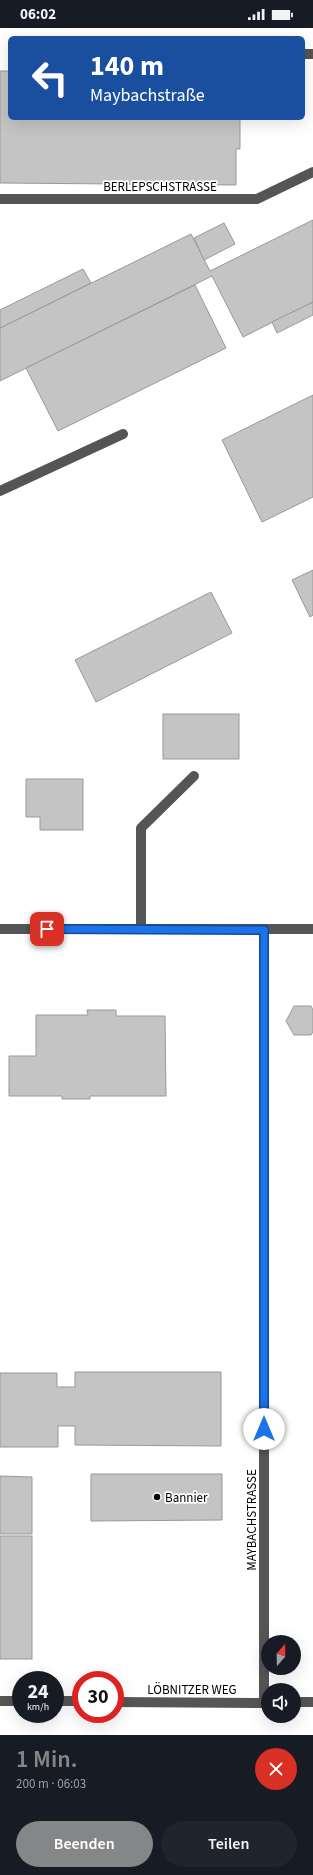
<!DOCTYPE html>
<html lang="de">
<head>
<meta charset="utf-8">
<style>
	:root { --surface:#171b24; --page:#20242c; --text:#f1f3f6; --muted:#9ea1a6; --accent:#858687 }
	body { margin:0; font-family:"Source Sans 3",sans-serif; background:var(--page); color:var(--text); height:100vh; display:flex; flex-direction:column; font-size:15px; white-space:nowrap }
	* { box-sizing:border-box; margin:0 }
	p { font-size:13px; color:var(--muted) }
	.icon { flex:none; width:22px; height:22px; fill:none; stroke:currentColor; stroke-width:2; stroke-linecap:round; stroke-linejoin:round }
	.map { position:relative; height:1707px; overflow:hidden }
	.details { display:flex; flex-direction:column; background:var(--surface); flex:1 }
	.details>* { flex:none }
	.guide { position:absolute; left:8px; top:8px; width:297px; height:84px; border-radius:6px; box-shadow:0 4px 16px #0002; background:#1a4fa0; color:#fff; overflow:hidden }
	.needle { width:26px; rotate:20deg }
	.controls { position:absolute; left:261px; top:1607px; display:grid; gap:8px }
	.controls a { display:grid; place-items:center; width:40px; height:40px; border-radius:50%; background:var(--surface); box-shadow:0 4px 16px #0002; font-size:20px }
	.speed { position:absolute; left:12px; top:1643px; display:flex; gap:8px; font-size:20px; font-weight:700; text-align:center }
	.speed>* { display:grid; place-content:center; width:52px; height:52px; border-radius:50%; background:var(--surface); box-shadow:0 4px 16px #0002; line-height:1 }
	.speed small { font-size:10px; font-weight:400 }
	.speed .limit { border:6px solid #d22; background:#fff; color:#111 }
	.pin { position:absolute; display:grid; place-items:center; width:34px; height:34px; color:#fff; margin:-17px; border-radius:8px; box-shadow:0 2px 6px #0006 }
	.me { position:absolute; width:44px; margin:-22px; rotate:0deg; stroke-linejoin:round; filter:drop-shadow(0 0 3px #0008) }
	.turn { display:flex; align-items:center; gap:14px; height:84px; padding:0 16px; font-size:18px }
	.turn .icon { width:52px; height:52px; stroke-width:2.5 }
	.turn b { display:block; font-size:28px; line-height:34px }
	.round { display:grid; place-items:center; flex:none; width:42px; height:42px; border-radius:21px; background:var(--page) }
	.headline { display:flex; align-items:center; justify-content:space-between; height:68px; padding:0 16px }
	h1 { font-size:24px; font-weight:600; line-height:30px; color:var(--accent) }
	.cta { display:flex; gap:8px; margin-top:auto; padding:8px 16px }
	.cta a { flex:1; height:46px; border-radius:24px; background:var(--accent); color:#fff; font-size:16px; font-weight:600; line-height:46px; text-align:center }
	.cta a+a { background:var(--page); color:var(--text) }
	.status { display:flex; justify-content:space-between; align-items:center; height:28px; padding:0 20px; background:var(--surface); direction:ltr }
	.status svg { height:11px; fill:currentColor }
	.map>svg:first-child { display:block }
</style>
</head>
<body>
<div class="status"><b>06:02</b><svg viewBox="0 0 49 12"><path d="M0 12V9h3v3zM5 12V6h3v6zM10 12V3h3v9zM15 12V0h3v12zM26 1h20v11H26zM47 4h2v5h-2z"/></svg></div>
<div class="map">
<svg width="313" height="1707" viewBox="0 0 313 1707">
	<rect width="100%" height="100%" fill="#fff"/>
	<g fill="#c4c4c4" stroke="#999">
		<polygon points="0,43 10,43 10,90 240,90 240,121 236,121 236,157 0,155"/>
		<polygon points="313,192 313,274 243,309 212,248 0,353 0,300 191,206 210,243"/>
		<polygon points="224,195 235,216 204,232 194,210"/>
		<polygon points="83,241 91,255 0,300 0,282"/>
		<polygon points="195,257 226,320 58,403 26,340"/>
		<polygon points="313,274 313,287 277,305 272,294"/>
		<polygon points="313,367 313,469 262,494 222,412"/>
		<polygon points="313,542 313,587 310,589 292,552"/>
		<polygon points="211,564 232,605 96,674 75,632"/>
		<rect x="163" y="686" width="76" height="45"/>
		<polygon points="26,751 83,751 83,802 40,802 40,789 26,789"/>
		<polygon points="294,978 311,978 313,982 313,1004 311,1007 294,1007 286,993"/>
		<polygon points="87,982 116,982 116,988 165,988 166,1068 90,1068 90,1071 62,1071 62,1068 9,1068 9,1028 36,1028 36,987 88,987"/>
		<polygon points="75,1344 221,1344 221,1418 75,1417 75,1398 58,1398 58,1419 0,1419 0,1345 57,1345 57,1359 75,1359"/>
		<polygon points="91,1446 222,1446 222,1492 91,1493"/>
		<polygon points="0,1448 32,1449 32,1506 0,1506"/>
		<rect x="0" y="1508" width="32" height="123"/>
	</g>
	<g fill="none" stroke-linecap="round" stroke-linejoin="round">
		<g stroke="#555" stroke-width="10">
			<polyline points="303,26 313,26"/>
			<polyline points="0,171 257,171 313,144"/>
			<polyline points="0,463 123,406"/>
			<polyline points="0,901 313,901"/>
			<polyline points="141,901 141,800 194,748"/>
			<polyline points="264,902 264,1675"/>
			<polyline points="0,1673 21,1673"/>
			<polyline points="55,1673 81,1673"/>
			<polyline points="115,1674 268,1675"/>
			<polyline points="294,1674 313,1674"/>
		</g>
	</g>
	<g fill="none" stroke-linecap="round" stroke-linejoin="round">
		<g stroke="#114b97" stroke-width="10">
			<polyline id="route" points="47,901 264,902 264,1401"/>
		</g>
		<use href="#route" stroke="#1a73e8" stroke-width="7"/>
	</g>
	<circle fill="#000" stroke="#fff" stroke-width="1.5" cx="157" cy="1469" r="4"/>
	<g text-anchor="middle" stroke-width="3.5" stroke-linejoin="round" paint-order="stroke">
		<g font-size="13" fill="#000" stroke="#fff">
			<text x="160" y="163">BERLEPSCHSTRASSE</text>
			<text transform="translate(251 1492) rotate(-90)" y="5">MAYBACHSTRASSE</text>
			<text x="192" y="1666">LÖBNITZER WEG</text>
		</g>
		<g font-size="13" fill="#000" stroke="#fff" text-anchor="start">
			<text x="165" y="1474">Bannier</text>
		</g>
	</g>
</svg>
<div class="controls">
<a><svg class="needle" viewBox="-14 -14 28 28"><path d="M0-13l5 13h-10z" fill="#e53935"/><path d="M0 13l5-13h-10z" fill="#9ea1a6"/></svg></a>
<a><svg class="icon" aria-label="sound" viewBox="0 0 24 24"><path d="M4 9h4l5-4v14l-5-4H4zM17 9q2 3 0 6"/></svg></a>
</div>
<div class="speed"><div>24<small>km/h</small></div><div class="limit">30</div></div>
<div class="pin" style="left:47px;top:901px;background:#d93025"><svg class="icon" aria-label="arrive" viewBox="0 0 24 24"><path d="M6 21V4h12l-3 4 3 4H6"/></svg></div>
<svg class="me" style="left:264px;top:1401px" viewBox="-20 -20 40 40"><circle r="19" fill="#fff"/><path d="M0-13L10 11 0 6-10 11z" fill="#1a73e8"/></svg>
<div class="guide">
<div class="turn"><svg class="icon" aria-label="left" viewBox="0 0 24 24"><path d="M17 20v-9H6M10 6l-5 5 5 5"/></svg><div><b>140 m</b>Maybachstraße</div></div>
</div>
</div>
<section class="details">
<div class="headline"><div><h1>1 Min.</h1><p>200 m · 06:03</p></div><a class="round" style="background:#d93025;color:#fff"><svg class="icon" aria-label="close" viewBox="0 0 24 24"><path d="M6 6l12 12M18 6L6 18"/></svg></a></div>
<div class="cta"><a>Beenden</a><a>Teilen</a></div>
</section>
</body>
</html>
